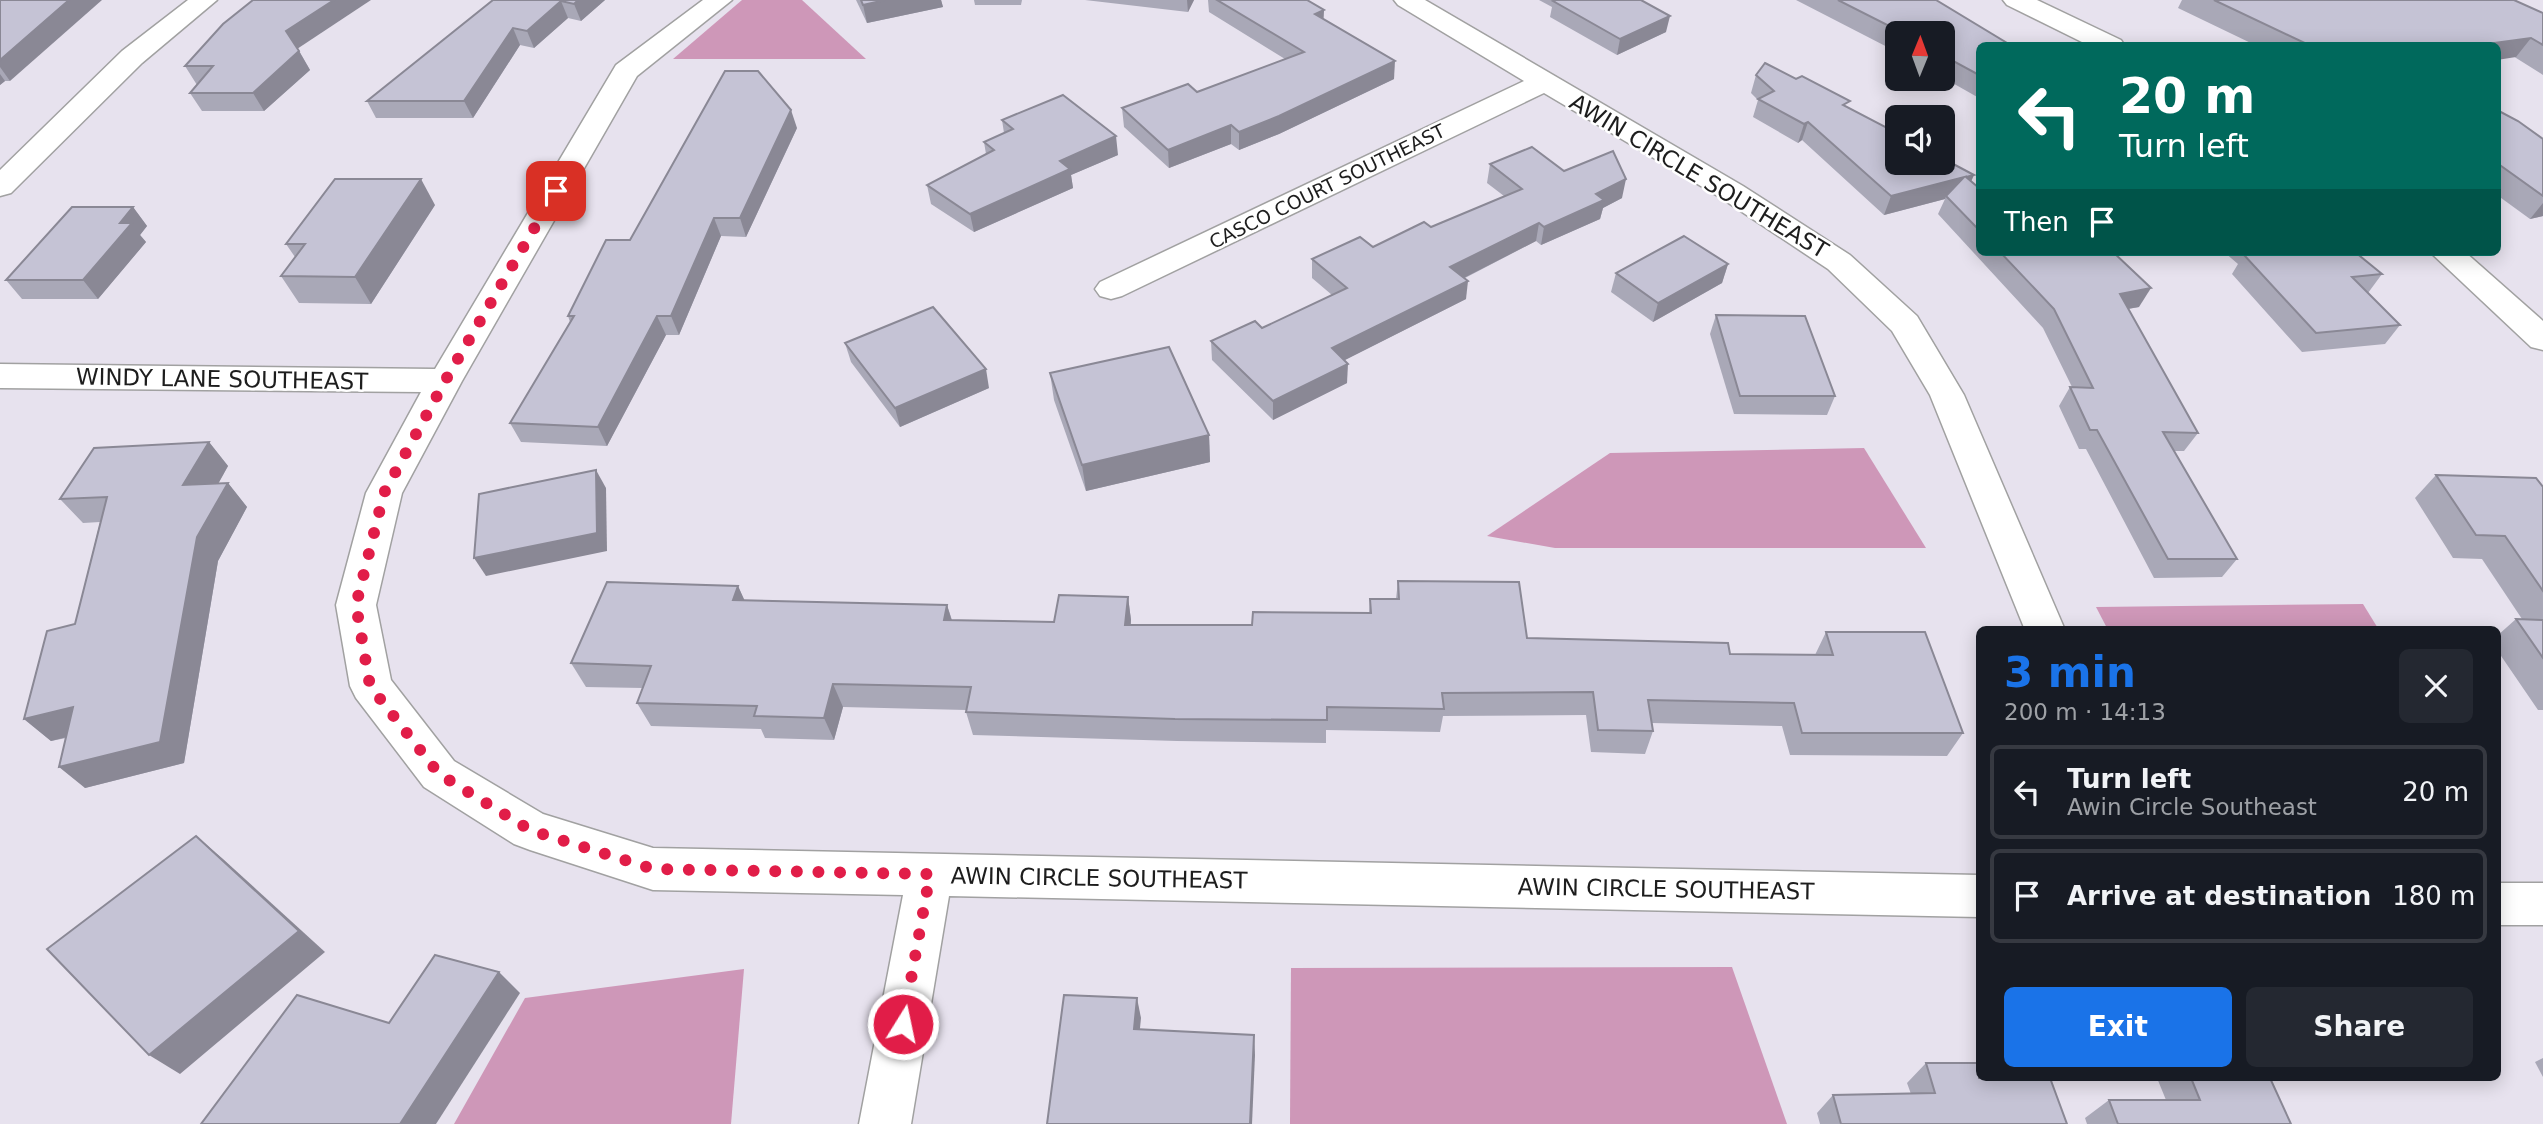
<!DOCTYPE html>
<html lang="en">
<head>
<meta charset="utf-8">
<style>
	:root { --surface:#171b24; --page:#242831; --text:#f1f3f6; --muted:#9ea1a6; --line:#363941; --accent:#1a73e8 }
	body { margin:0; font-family:"DejaVu Sans",sans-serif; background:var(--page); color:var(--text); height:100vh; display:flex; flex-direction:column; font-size:26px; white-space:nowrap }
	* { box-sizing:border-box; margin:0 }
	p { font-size:23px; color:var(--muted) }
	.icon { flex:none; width:38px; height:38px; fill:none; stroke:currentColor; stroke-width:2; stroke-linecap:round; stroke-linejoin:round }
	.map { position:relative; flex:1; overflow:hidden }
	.details { position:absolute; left:1976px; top:626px; width:525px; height:455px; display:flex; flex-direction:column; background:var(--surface); border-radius:10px; box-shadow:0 4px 18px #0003 }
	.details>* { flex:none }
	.hud { position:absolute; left:1976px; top:42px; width:525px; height:214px; border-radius:10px; box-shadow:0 4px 18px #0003; background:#00695c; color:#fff; overflow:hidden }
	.needle { width:46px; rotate:1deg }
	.tools { position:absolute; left:1885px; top:21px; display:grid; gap:14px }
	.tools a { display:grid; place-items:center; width:70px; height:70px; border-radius:10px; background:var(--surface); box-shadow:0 4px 18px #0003; font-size:35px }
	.pin { position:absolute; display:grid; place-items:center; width:60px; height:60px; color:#fff; margin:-30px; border-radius:14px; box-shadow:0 4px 10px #0006 }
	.me { position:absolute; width:77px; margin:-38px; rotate:10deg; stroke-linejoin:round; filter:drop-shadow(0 0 5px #0008) }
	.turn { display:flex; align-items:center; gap:24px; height:147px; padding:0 28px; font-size:32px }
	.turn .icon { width:91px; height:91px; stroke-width:2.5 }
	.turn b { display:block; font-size:49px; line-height:60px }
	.then { display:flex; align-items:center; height:66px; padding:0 28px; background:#0003; gap:14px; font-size:26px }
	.round { display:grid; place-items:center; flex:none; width:74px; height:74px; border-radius:10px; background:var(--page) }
	.overview { display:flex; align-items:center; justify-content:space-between; height:119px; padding:0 28px }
	h1 { font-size:42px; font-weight:700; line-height:52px; color:var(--accent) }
	.action { display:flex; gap:14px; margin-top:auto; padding:14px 28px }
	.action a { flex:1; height:80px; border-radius:10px; background:var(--accent); color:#fff; font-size:28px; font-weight:700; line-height:80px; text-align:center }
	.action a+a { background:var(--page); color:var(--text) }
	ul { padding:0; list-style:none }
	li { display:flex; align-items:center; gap:21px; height:94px; margin:0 14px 10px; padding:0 14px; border:4px solid var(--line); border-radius:10px }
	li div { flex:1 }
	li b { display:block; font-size:26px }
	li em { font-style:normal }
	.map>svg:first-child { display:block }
</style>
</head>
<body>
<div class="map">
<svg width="2543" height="1124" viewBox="0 0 2543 1124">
	<rect width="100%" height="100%" fill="#e7e2ee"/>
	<g fill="#ce97b8">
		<polygon points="742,0 802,0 866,59 673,59"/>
		<polygon points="1864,448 1926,548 1555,548 1487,536 1610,453"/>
		<polygon points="2363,604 2379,630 2108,630 2096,607"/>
		<polygon points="1732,967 1787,1124 1290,1124 1291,968"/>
		<polygon points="744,969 731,1124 454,1124 525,998"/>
	</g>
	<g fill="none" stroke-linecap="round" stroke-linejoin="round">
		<g stroke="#a1a1a1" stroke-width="3">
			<g id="minor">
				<polygon points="188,0 217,0 142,63 11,193 0,196 0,170 122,51"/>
				<polygon points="703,0 732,0 637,76 462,381 402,493 376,605 391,680 454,761 543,814 653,848 1979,875 1979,917 949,896 911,1124 859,1124 903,895 653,890 530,850 514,844 424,787 356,698 350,686 336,605 366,493 421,392 0,388 0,364 435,369 616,65"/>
				<polygon points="1394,0 1425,0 1743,186 1850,255 1917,316 1964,395 2065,630 2025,630 1930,395 1892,331 1828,269 1721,198 1544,93 1122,296 1111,299 1100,296 1095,289 1100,282 1524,81 1398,5"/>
				<polygon points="2003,0 2037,0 2121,40 2125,46 2090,46 2007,5"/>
				<polygon points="2430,252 2465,252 2543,321 2543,350 2531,347"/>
				<rect x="2497" y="883" width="46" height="42"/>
			</g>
		</g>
		<use href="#minor" fill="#fff" fill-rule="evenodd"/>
	</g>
	<g fill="#a9a8b7">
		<polygon points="0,0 10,81 5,81 0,85"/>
		<polygon points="493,0 605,0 581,21 568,18 534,48 520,45 473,118 376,118 367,101"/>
		<polygon points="856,0 941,0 943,7 867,23"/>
		<polygon points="974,0 1022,0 1021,5 975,5"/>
		<polygon points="1085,0 1194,0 1188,12"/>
		<polygon points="1208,0 1307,0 1324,10 1323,19 1394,79 1279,134 1239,150 1231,144 1169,168 1124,127 1122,108 1197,92 1285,59 1209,12"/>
		<polygon points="1539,0 1642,0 1666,32 1617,55 1550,17 1552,7"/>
		<polygon points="1796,0 1936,0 1979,46 1979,98 1942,77 1942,33 1897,33 1897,52"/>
		<polygon points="2182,0 2514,0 2543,13 2543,75 2497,46 2257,46 2178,8"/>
		<polygon points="298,49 310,70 264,111 202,111 190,93 197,85 185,66"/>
		<polygon points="1756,75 1848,107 1971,181 1979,188 1979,252 2113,252 2139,307 2128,309 2198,433 2184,451 2174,451 2237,559 2222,577 2154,578 2086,449 2079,449 2059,406 2070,387 2072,387 2043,328 1938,214 1945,199 1884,215 1802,140 1798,143 1753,117 1758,100 1751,93"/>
		<polygon points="2497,110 2543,139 2543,216 2530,219 2497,195"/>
		<polygon points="1002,120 1118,155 1071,175 1073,188 974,232 931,204 927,185 986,154 984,142 1004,133"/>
		<polygon points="797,128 746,237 721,236 679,335 666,335 607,446 521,442 510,423 570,322 568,316 630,240"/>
		<polygon points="1490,164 1564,171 1622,198 1603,208 1600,219 1541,245 1536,241 1465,278 1466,299 1345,360 1347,383 1273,420 1212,360 1211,341 1262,328 1332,295 1312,278 1312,259 1373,247 1431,227 1504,196 1487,183"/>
		<polygon points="435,205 371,304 299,303 281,276 295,257 286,244"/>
		<polygon points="133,207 147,226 140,235 146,242 98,299 22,299 6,280"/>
		<polygon points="2224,252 2355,252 2382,274 2368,293 2400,325 2385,344 2302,352 2232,274 2238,264"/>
		<polygon points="1728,264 1722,283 1653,322 1611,292 1616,273"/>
		<polygon points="1716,315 1835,396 1827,415 1734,414 1710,334"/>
		<polygon points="845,343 989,388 900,427 851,362"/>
		<polygon points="1050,373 1209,435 1210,462 1086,491 1054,400"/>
		<polygon points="209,442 228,466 218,484 228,483 247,507 218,561 184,763 85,788 66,738 51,741 24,719 75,624 100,522 83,523 60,499"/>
		<polygon points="2436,475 2543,487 2543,710 2538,710 2497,650 2497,636 2516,619 2522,619 2482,559 2453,558 2415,498"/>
		<polygon points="1398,581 1527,638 1730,654 1815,655 1826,632 1963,733 1947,756 1790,755 1782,726 1652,723 1653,731 1645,754 1591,752 1586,715 1443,716 1440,732 1326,730 1326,743 1177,741 973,735 966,712 966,710 843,707 834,740 765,738 761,729 651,726 637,703 643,688 586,687 571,663 738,586 744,600 947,605 952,620 1054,622 1128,597 1131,620 1131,625 1252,625 1369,613 1370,599 1396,599"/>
		<polygon points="2543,1058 2543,1077 2535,1062"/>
		<polygon points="1926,1063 2067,1124 1820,1124 1817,1113 1833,1095 1911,1094 1907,1083"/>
		<polygon points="2157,1078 2270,1078 2291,1124 2087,1124 2085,1118 2109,1100 2166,1100"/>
	</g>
	<g fill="#8a8895">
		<polygon points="69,0 102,0 10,81 0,67 0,60"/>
		<polygon points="334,0 371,0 297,49 286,31"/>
		<polygon points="578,0 605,0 581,21 574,4"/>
		<polygon points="885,0 941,0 943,7 867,23 863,5"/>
		<polygon points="1187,0 1194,0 1188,12"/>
		<polygon points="561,1 568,18 534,48 527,31"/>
		<polygon points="1324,10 1323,28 1315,14"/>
		<polygon points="1670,16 1666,32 1617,55 1620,39"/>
		<polygon points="513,28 520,45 473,118 464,101"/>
		<polygon points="2531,38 2516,57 2497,60 2497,46 2472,46"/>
		<polygon points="299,51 310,70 264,111 253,93"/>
		<polygon points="1395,61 1394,79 1279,134 1239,150 1239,132"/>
		<polygon points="0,74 5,81 0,85"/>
		<polygon points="791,110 797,128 746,237 740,218"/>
		<polygon points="1808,122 1802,140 1798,143 1804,124"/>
		<polygon points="1231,125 1231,144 1169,168 1168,150"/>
		<polygon points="1116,136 1118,155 1071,175 1073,188 974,232 970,214 1060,161"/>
		<polygon points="1974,175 1966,193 1966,177"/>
		<polygon points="1964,177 1946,196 1945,199 1884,215 1891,196"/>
		<polygon points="421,179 435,205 371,304 355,277"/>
		<polygon points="1626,179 1622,198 1603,208 1600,219 1541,245 1544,227 1596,194"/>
		<polygon points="2543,203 2543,216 2530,219"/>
		<polygon points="133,207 147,226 140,235 146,242 98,299 83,280 120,223"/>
		<polygon points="714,218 721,236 679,335 671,316"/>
		<polygon points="1539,223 1536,241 1448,286 1450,267"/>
		<polygon points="1728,264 1722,283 1653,322 1658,303"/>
		<polygon points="1468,281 1466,299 1331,367 1332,348"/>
		<polygon points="2151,288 2139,307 2109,312 2120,294"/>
		<polygon points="657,316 666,335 607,446 598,427"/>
		<polygon points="1348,364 1347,383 1273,420 1273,401"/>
		<polygon points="986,369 989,388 900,427 895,408"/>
		<polygon points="1209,435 1210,462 1086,491 1082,465"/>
		<polygon points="209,442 228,466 204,509 183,485"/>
		<polygon points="596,470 606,488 607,551 486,576 474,558"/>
		<polygon points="228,483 247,507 218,561 184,763 85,788 59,767 197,537"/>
		<polygon points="738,586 749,610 733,600"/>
		<polygon points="1128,597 1131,620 1128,648 1125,625"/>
		<polygon points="947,605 954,628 944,620"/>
		<polygon points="833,684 843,707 834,740 824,718"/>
		<polygon points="73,707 99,729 51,741 24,719"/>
		<polygon points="196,836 223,859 325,952 180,1074 149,1055"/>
		<polygon points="499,972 520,993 436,1124 400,1124"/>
		<polygon points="1137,998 1141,1018 1138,1048 1134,1029"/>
		<polygon points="1254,1035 1255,1055 1252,1124 1250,1124"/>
	</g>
	<g fill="#c5c3d5" stroke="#8a8895" stroke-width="2">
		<polygon points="0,0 69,0 0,60"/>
		<polygon points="253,0 334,0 286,31 299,51 253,93 190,93 213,66 185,66 223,24"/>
		<polygon points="493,0 578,0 574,4 561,1 527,31 513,28 464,101 367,101"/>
		<polygon points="861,0 885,0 863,5"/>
		<polygon points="1217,0 1307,0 1324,10 1315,14 1395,61 1279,116 1239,132 1231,125 1168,150 1122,108 1188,84 1197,92 1304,52"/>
		<polygon points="1556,0 1641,0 1670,16 1620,39 1553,1"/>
		<polygon points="1838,0 1936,0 2012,46 1979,46 1979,75 1942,55 1942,33 1903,33"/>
		<polygon points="2214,0 2514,0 2543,13 2543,45 2531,38 2472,46 2311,46"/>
		<polygon points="1765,63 1796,79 1802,76 1850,101 1843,105 1897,133 1897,163 1942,163 1942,158 1974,175 1966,177 1979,188 1979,230 1946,196 1964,177 1891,196 1808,122 1804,124 1758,99 1774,91 1756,75"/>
		<polygon points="725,71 758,71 791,110 740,218 714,218 671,316 657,316 598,427 510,423 574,316 568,316 606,240 630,240"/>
		<polygon points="1063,95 1116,136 1060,161 1070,169 970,214 927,185 994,150 984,142 1013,129 1002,120"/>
		<polygon points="2497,110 2518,121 2543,139 2543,196 2497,163"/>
		<polygon points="1532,147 1564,171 1613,151 1626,179 1596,194 1604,200 1544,227 1539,223 1450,267 1468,281 1332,348 1348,364 1273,401 1211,341 1255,321 1262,328 1347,288 1312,259 1360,237 1373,247 1424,222 1431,227 1522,189 1490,164"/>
		<polygon points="335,179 421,179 355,277 281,276 305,244 286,244"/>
		<polygon points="72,207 133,207 120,223 132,223 83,280 6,280"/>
		<polygon points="1684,236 1728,264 1658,303 1616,273"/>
		<polygon points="2000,252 2113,252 2151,288 2120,294 2198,433 2163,432 2237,559 2168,559 2097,430 2090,430 2070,387 2093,388 2054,309"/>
		<polygon points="2258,252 2355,252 2382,274 2352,277 2400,325 2316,333 2244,255 2260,253"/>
		<polygon points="933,307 986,369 895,408 845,343"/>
		<polygon points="1716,315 1805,316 1835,396 1740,396"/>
		<polygon points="1169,347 1209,435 1082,465 1050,373"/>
		<polygon points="209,442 183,485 228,483 197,537 160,742 59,767 73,707 24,719 47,631 75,624 107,497 60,499 94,448"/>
		<polygon points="596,470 597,533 474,558 479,494"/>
		<polygon points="2436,475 2536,478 2543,487 2543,591 2505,536 2476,535"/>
		<polygon points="1398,581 1519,582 1527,638 1728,643 1730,654 1833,655 1826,632 1925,632 1963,733 1802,733 1794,703 1648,700 1653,731 1598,730 1593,692 1442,693 1444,709 1327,707 1327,720 1175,719 966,712 971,687 833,684 824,718 754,716 757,706 637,703 651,666 571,663 607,582 738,586 733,600 947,605 944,620 1054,622 1059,595 1128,597 1125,625 1252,625 1253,612 1371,613 1370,599 1399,599"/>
		<polygon points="2516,619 2543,620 2543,658"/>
		<polygon points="196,836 299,931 149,1055 47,949"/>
		<polygon points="435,955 499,972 400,1124 201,1124 297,995 389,1023"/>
		<polygon points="1064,995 1137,998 1134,1029 1254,1035 1250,1124 1047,1124"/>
		<polygon points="1926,1063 1979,1063 1979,1078 2050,1078 2067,1124 1841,1124 1833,1095 1935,1093"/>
		<polygon points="2191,1078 2270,1078 2291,1124 2118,1124 2109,1100 2200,1100"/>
	</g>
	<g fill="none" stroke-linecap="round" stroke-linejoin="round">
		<polyline stroke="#e11d48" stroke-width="12" stroke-dasharray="0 21.6" points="556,191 445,381 384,493 356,605 370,686 439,774 530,830 653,869 930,874 903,1024"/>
	</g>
	<g text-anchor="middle" stroke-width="5" stroke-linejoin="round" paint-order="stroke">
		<g font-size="19" fill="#1d1d1d" stroke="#fff">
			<text transform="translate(1327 186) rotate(-26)" y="7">CASCO COURT SOUTHEAST</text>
		</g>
		<g font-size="23" fill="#1d1d1d" stroke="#fff">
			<text transform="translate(1699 176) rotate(31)" y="8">AWIN CIRCLE SOUTHEAST</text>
			<text transform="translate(222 379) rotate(1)" y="8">WINDY LANE SOUTHEAST</text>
			<text transform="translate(1099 878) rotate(1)" y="8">AWIN CIRCLE SOUTHEAST</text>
			<text transform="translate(1666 889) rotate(1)" y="8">AWIN CIRCLE SOUTHEAST</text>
		</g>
	</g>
</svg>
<div class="tools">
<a><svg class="needle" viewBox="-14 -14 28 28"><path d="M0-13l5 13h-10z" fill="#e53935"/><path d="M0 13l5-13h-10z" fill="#9ea1a6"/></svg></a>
<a><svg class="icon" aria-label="sound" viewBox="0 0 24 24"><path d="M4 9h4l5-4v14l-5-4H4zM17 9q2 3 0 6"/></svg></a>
</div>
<div class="pin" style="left:556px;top:191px;background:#d93025"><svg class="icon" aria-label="arrive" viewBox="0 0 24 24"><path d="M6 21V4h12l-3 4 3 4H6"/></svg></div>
<svg class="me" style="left:903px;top:1024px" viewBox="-20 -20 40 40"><circle r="17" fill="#e11d48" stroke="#fff" stroke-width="3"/><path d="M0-11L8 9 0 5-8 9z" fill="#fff"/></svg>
<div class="hud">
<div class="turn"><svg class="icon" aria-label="left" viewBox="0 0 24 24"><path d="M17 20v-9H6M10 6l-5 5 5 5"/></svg><div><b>20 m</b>Turn left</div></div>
<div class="then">Then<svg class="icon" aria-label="arrive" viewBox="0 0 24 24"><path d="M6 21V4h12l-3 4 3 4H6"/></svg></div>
</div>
<section class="details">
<div class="overview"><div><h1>3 min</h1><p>200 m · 14:13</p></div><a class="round"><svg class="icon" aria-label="close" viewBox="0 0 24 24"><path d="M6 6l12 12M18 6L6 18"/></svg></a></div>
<ul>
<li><svg class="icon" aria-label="left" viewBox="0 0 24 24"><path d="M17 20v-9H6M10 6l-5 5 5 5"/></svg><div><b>Turn left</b><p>Awin Circle Southeast</p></div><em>20 m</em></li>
<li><svg class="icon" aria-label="arrive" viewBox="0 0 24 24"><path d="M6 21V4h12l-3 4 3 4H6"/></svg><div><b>Arrive at destination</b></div><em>180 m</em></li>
</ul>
<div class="action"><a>Exit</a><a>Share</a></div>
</section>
</div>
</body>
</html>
